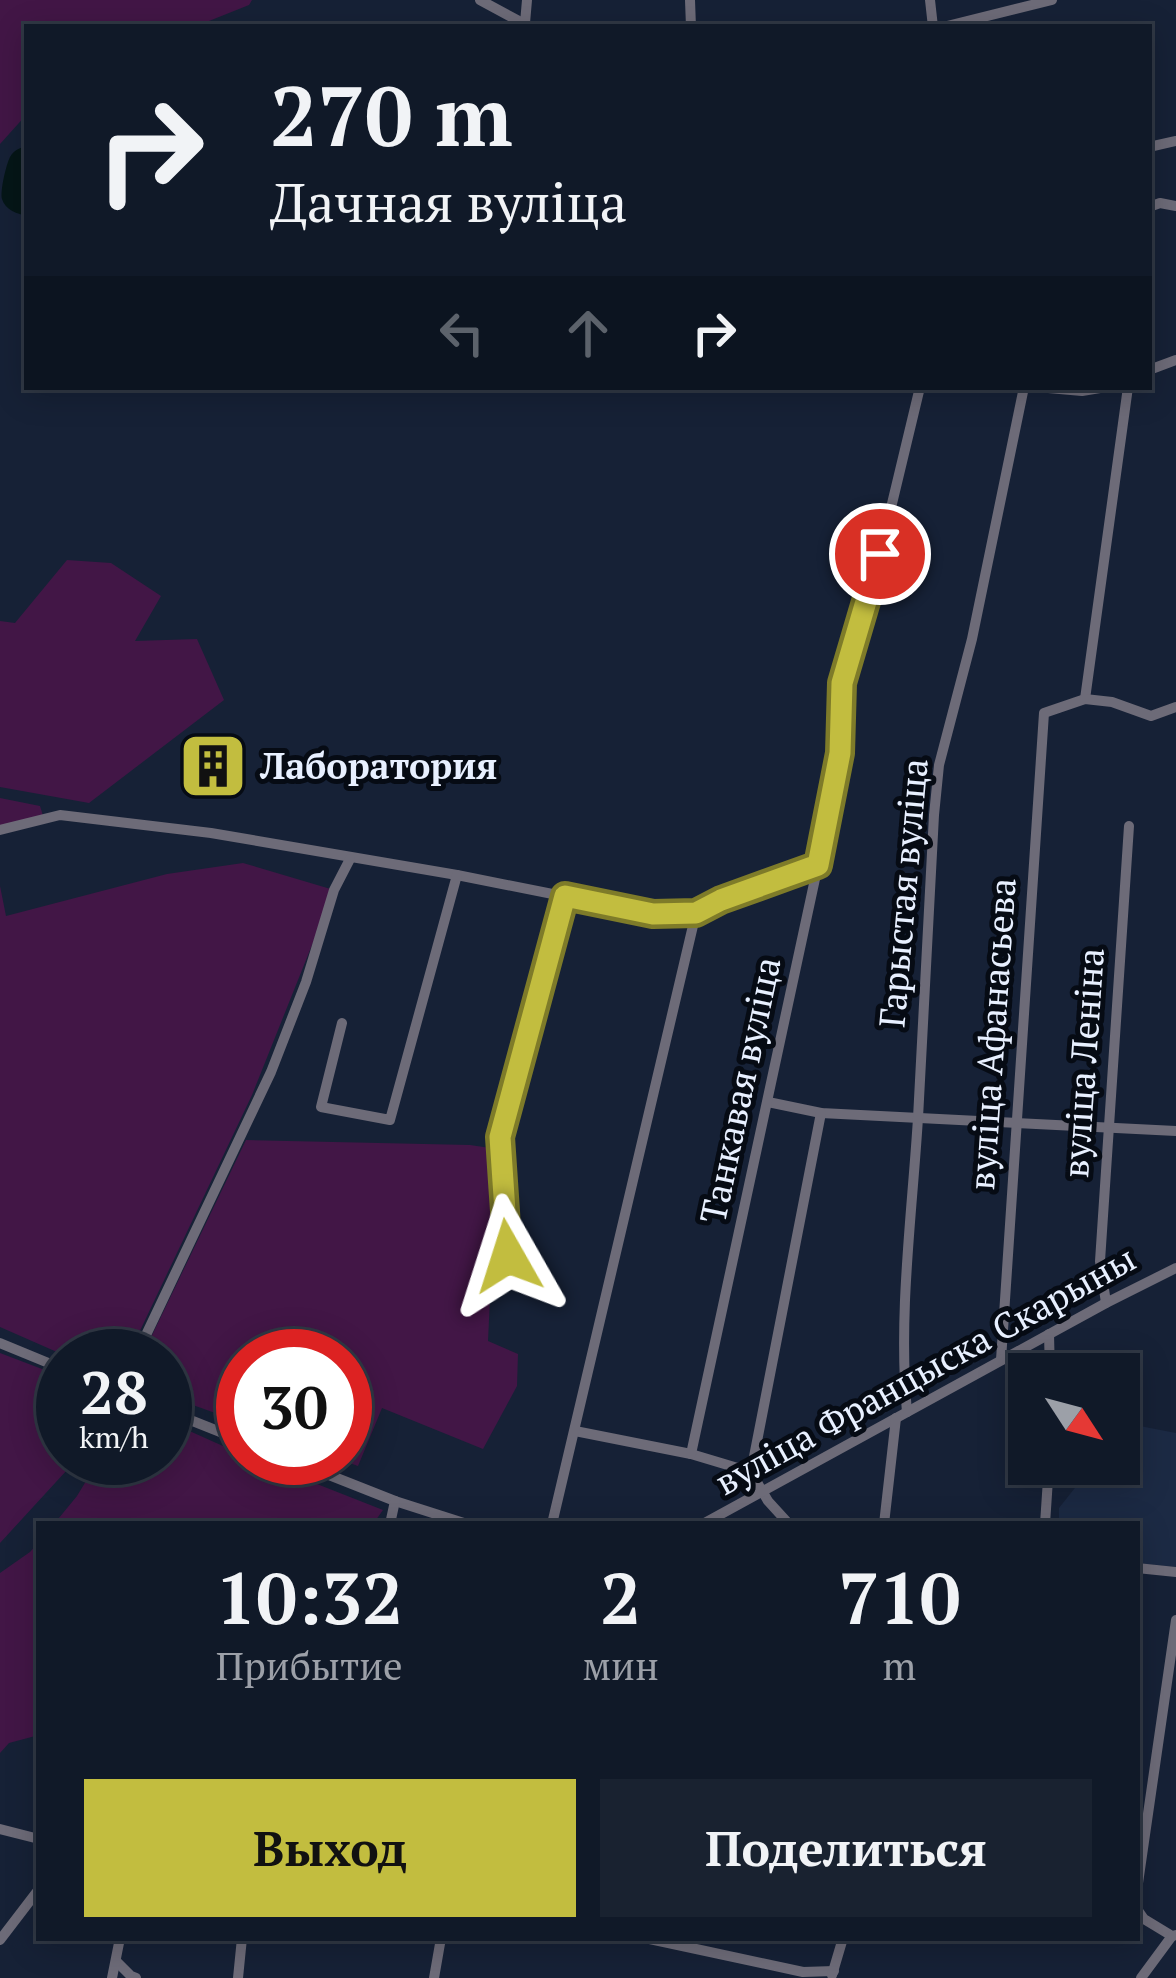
<!DOCTYPE html>
<html lang="ru">
<head>
<meta charset="utf-8">
<style>
	:root { --surface:#101928; --page:#192230; --text:#f1f3f6; --muted:#9ca0a8; --line:#303845; --accent:#c2bd3f }
	body { margin:0; font-family:"PT Serif",serif; background:var(--page); color:var(--text); height:100vh; display:flex; flex-direction:column; font-size:45px; white-space:nowrap }
	* { box-sizing:border-box; margin:0 }
	p { font-size:39px; color:var(--muted) }
	.icon { flex:none; width:66px; height:66px; fill:none; stroke:currentColor; stroke-width:2; stroke-linecap:round; stroke-linejoin:round }
	.map { position:relative; flex:1; overflow:hidden }
	.sheet { position:absolute; left:36px; top:1521px; width:1104px; height:420px; display:flex; flex-direction:column; background:var(--surface); border-radius:0px; box-shadow:0 6px 30px #0003,0 0 0 3px var(--line) }
	.sheet>* { flex:none }
	.top-card { position:absolute; left:24px; top:24px; width:1128px; height:366px; border-radius:0px; box-shadow:0 6px 30px #0003,0 0 0 3px var(--line); background:#101928; color:var(--text); overflow:hidden }
	.needle { width:78px; rotate:126deg }
	.fabs { position:absolute; left:1008px; top:1353px; display:grid; gap:24px }
	.fabs a { display:grid; place-items:center; width:132px; height:132px; border-radius:0px; background:var(--surface); box-shadow:0 6px 30px #0003,0 0 0 3px var(--line); font-size:60px }
	.speed { position:absolute; left:36px; top:1329px; display:flex; gap:24px; font-size:60px; font-weight:700; text-align:center }
	.speed>* { display:grid; place-content:center; width:156px; height:156px; border-radius:50%; background:var(--surface); box-shadow:0 6px 30px #0003,0 0 0 3px var(--line); line-height:1 }
	.speed small { font-size:30px; font-weight:400 }
	.speed .limit { border:18px solid #d22; background:#fff; color:#111 }
	.pin { position:absolute; display:grid; place-items:center; width:102px; height:102px; color:#fff; margin:-51px; border:6px solid #fff; border-radius:50%; box-shadow:0 3px 12px #0007 }
	.me { position:absolute; width:132px; margin:-66px; rotate:354deg; stroke-linejoin:round; filter:drop-shadow(0 0 9px #0008) }
	.turn { display:flex; align-items:center; gap:42px; height:252px; padding:0 48px; font-size:54px }
	.turn .icon { width:156px; height:156px; stroke-width:2.5 }
	.turn b { display:block; font-size:84px; line-height:102px }
	.lanes { display:flex; align-items:center; height:114px; padding:0 48px; background:#0003; justify-content:center; gap:60px; direction:ltr }
	.lanes .off { opacity:.35 }
	.eta { display:flex; justify-content:space-evenly; align-items:center; height:204px; text-align:center }
	.eta b { font-size:72px; font-weight:700; line-height:84px }
	.button { display:flex; gap:24px; margin-top:auto; padding:24px 48px }
	.button a { flex:1; height:138px; border-radius:0px; background:var(--accent); color:#111; font-size:48px; font-weight:700; line-height:138px; text-align:center }
	.button a+a { background:var(--page); color:var(--text) }
	.map>svg:first-child { display:block }
</style>
</head>
<body>
<div class="map">
<svg width="1176" height="1978" viewBox="0 0 1176 1978">
	<rect width="100%" height="100%" fill="#162136"/>
	<polygon fill="#1c2a44" points="1119,1422 1176,1433 1176,1567 1137,1563 1137,1524 1059,1524 1059,1508 1082,1479 1084,1464 1119,1464"/>
	<g fill="#421646">
		<polygon points="0,0 252,0 249,5 194,27 27,27 27,114 0,144"/>
		<polygon points="67,560 111,563 161,596 135,641 197,639 224,700 89,803 0,787 0,621 15,623"/>
		<polygon points="0,798 40,806 44,819 0,827"/>
		<polygon points="243,863 334,890 252,1095 128,1356 66,1356 0,1327 0,886 6,916 167,874"/>
		<polygon points="246,1140 470,1145 497,1149 488,1341 518,1354 517,1386 483,1449 382,1408 358,1466 336,1458 345,1458 345,1356 243,1356 243,1423 165,1395 165,1356 142,1356"/>
		<polygon points="0,1353 63,1377 63,1458 78,1458 0,1543"/>
		<polygon points="165,1420 243,1455 243,1458 251,1458 383,1510 373,1524 54,1524 77,1496 100,1458 165,1458"/>
		<polygon points="39,1542 39,1735 9,1743 0,1753 0,1573 30,1552"/>
	</g>
	<path fill="#051617" d="M27 145V216C18 214 5 210 2 199 0 191 6 165 10 157 15 149 19 149 27 145Z"/>
	<g fill="none" stroke-linecap="round" stroke-linejoin="round">
		<g stroke="#6d6b78" stroke-width="10">
			<polyline points="480,0 530,27"/>
			<polyline points="690,0 691,27"/>
			<polyline points="930,0 933,27"/>
			<polyline points="525,23 527,0"/>
			<polyline points="943,27 1052,0"/>
			<polyline points="1149,147 1176,141"/>
			<polyline points="1149,207 1160,203 1176,206"/>
			<polyline points="1149,370 1176,360"/>
			<polyline points="1037,387 1082,391 1106,387"/>
			<polyline points="1085,699 1128,387"/>
			<polyline points="0,830 60,815 211,833 457,875 653,914 696,913 721,900 818,865"/>
			<polyline points="342,1023 321,1107 390,1120 457,875"/>
			<polyline points="768,1102 821,1113 1176,1131"/>
			<polyline points="515,1284 508,1256 499,1137 565,896"/>
			<polyline points="1106,1303 1100,1261 1129,826"/>
			<polyline points="1049,1334 1050,1374"/>
			<polyline points="0,1343 63,1369"/>
			<polyline points="136,1356 271,1072 306,982 334,890 350,859"/>
			<polyline points="1001,1360 1044,713 1085,699 1112,702 1151,716 1176,707"/>
			<polyline points="165,1410 243,1441"/>
			<path d="M907 1412C898 1315 912 1215 918 1118 924 1017 928 916 934 815L939 765 972 639 1024 387"/>
			<polyline points="575,1431 691,1454 751,1472 768,1501 789,1524"/>
			<polyline points="691,1454 818,865 840,753 843,683 872,587 920,387"/>
			<polyline points="286,1458 395,1501 467,1524"/>
			<polyline points="751,1472 821,1113"/>
			<polyline points="390,1524 395,1501"/>
			<polyline points="552,1524 696,913"/>
			<polyline points="703,1524 1106,1303 1176,1268"/>
			<polyline points="884,1524 896,1418"/>
			<polyline points="1045,1524 1049,1464"/>
			<polyline points="1137,1568 1176,1572"/>
			<polyline points="0,1829 39,1839"/>
			<polyline points="1137,1890 1176,1620"/>
			<polyline points="1137,1909 1144,1919 1172,1936 1176,1935"/>
			<polyline points="645,1938 803,1972 834,1971"/>
			<polyline points="0,1940 39,1889"/>
			<polyline points="116,1961 131,1976 136,1978"/>
			<polyline points="832,1975 843,1938"/>
			<polyline points="112,1978 120,1938"/>
			<polyline points="238,1978 242,1938"/>
			<polyline points="434,1978 441,1938"/>
			<polyline points="1141,1978 1172,1936"/>
		</g>
	</g>
	<g fill="none" stroke-linecap="round" stroke-linejoin="round">
		<g stroke="#7e7b29" stroke-width="30">
			<polyline id="route" points="508,1256 500,1137 565,896 653,914 696,913 721,900 818,865 840,753 842,683 880,554"/>
		</g>
		<use href="#route" stroke="#c2bd3f" stroke-width="21"/>
	</g>
	<defs>
		<g id="building-square" transform="scale(3.45)"><rect x="-9" y="-9" width="18" height="18" rx="4" fill="#c2bd3f" stroke="#060b14"/><path d="M-4-6H4V6H1V3H-1V6H-4ZM-2.5-4.3h1.7v1.8h-1.7ZM.8-4.3h1.7v1.8H.8ZM-2.5-1h1.7V.8h-1.7ZM.8-1h1.7V.8H.8Z" fill="#111"/></g>
	</defs>
	<g fill-rule="evenodd">
		<use href="#building-square" x="213" y="766"/>
	</g>
	<g text-anchor="middle" stroke-width="10" stroke-linejoin="round" paint-order="stroke">
		<g font-size="36" font-weight="bold" fill="#e8f0ff" stroke="#060b14" text-anchor="start">
			<text x="260" y="779">Лаборатория</text>
		</g>
		<g font-size="36" fill="#e8f0ff" stroke="#060b14">
			<text transform="translate(903 893) rotate(-85)" y="13">Гарыстая вуліца</text>
			<text transform="translate(992 1034) rotate(-86)" y="13">вуліца Афанасьева</text>
			<text transform="translate(1083 1063) rotate(-86)" y="13">вуліца Леніна</text>
			<text transform="translate(740 1090) rotate(-78)" y="13">Танкавая вуліца</text>
			<text transform="translate(925 1370) rotate(-29)" y="13">вуліца Францыска Скарыны</text>
		</g>
	</g>
</svg>
<div class="fabs">
<a><svg class="needle" viewBox="-14 -14 28 28"><path d="M0-13l5 13h-10z" fill="#e53935"/><path d="M0 13l5-13h-10z" fill="#9ca0a8"/></svg></a>
</div>
<div class="speed"><div>28<small>km/h</small></div><div class="limit">30</div></div>
<div class="pin" style="left:880px;top:554px;background:#d93025"><svg class="icon" aria-label="arrive" viewBox="0 0 24 24"><path d="M6 21V4h12l-3 4 3 4H6"/></svg></div>
<svg class="me" style="left:508px;top:1256px" viewBox="-20 -20 40 40"><path d="M0-17L14 15 0 8-14 15z" fill="#c2bd3f" stroke="#fff" stroke-width="4"/></svg>
<div class="top-card">
<div class="turn"><svg class="icon" aria-label="right" viewBox="0 0 24 24"><path d="M7 20v-9h11M14 6l5 5-5 5"/></svg><div><b>270 m</b>Дачная вуліца</div></div>
<div class="lanes"><svg class="icon off" aria-label="left" viewBox="0 0 24 24"><path d="M17 20v-9H6M10 6l-5 5 5 5"/></svg><svg class="icon off" aria-label="ahead" viewBox="0 0 24 24"><path d="M12 20V5M6 11l6-6 6 6"/></svg><svg class="icon" aria-label="right" viewBox="0 0 24 24"><path d="M7 20v-9h11M14 6l5 5-5 5"/></svg></div>
</div>
<section class="sheet">
<div class="eta">
<div><b>10:32</b><p>Прибытие</p></div>
<div><b>2</b><p>мин</p></div>
<div><b>710</b><p>m</p></div>
</div>
<div class="button"><a>Выход</a><a>Поделиться</a></div>
</section>
</div>
</body>
</html>
